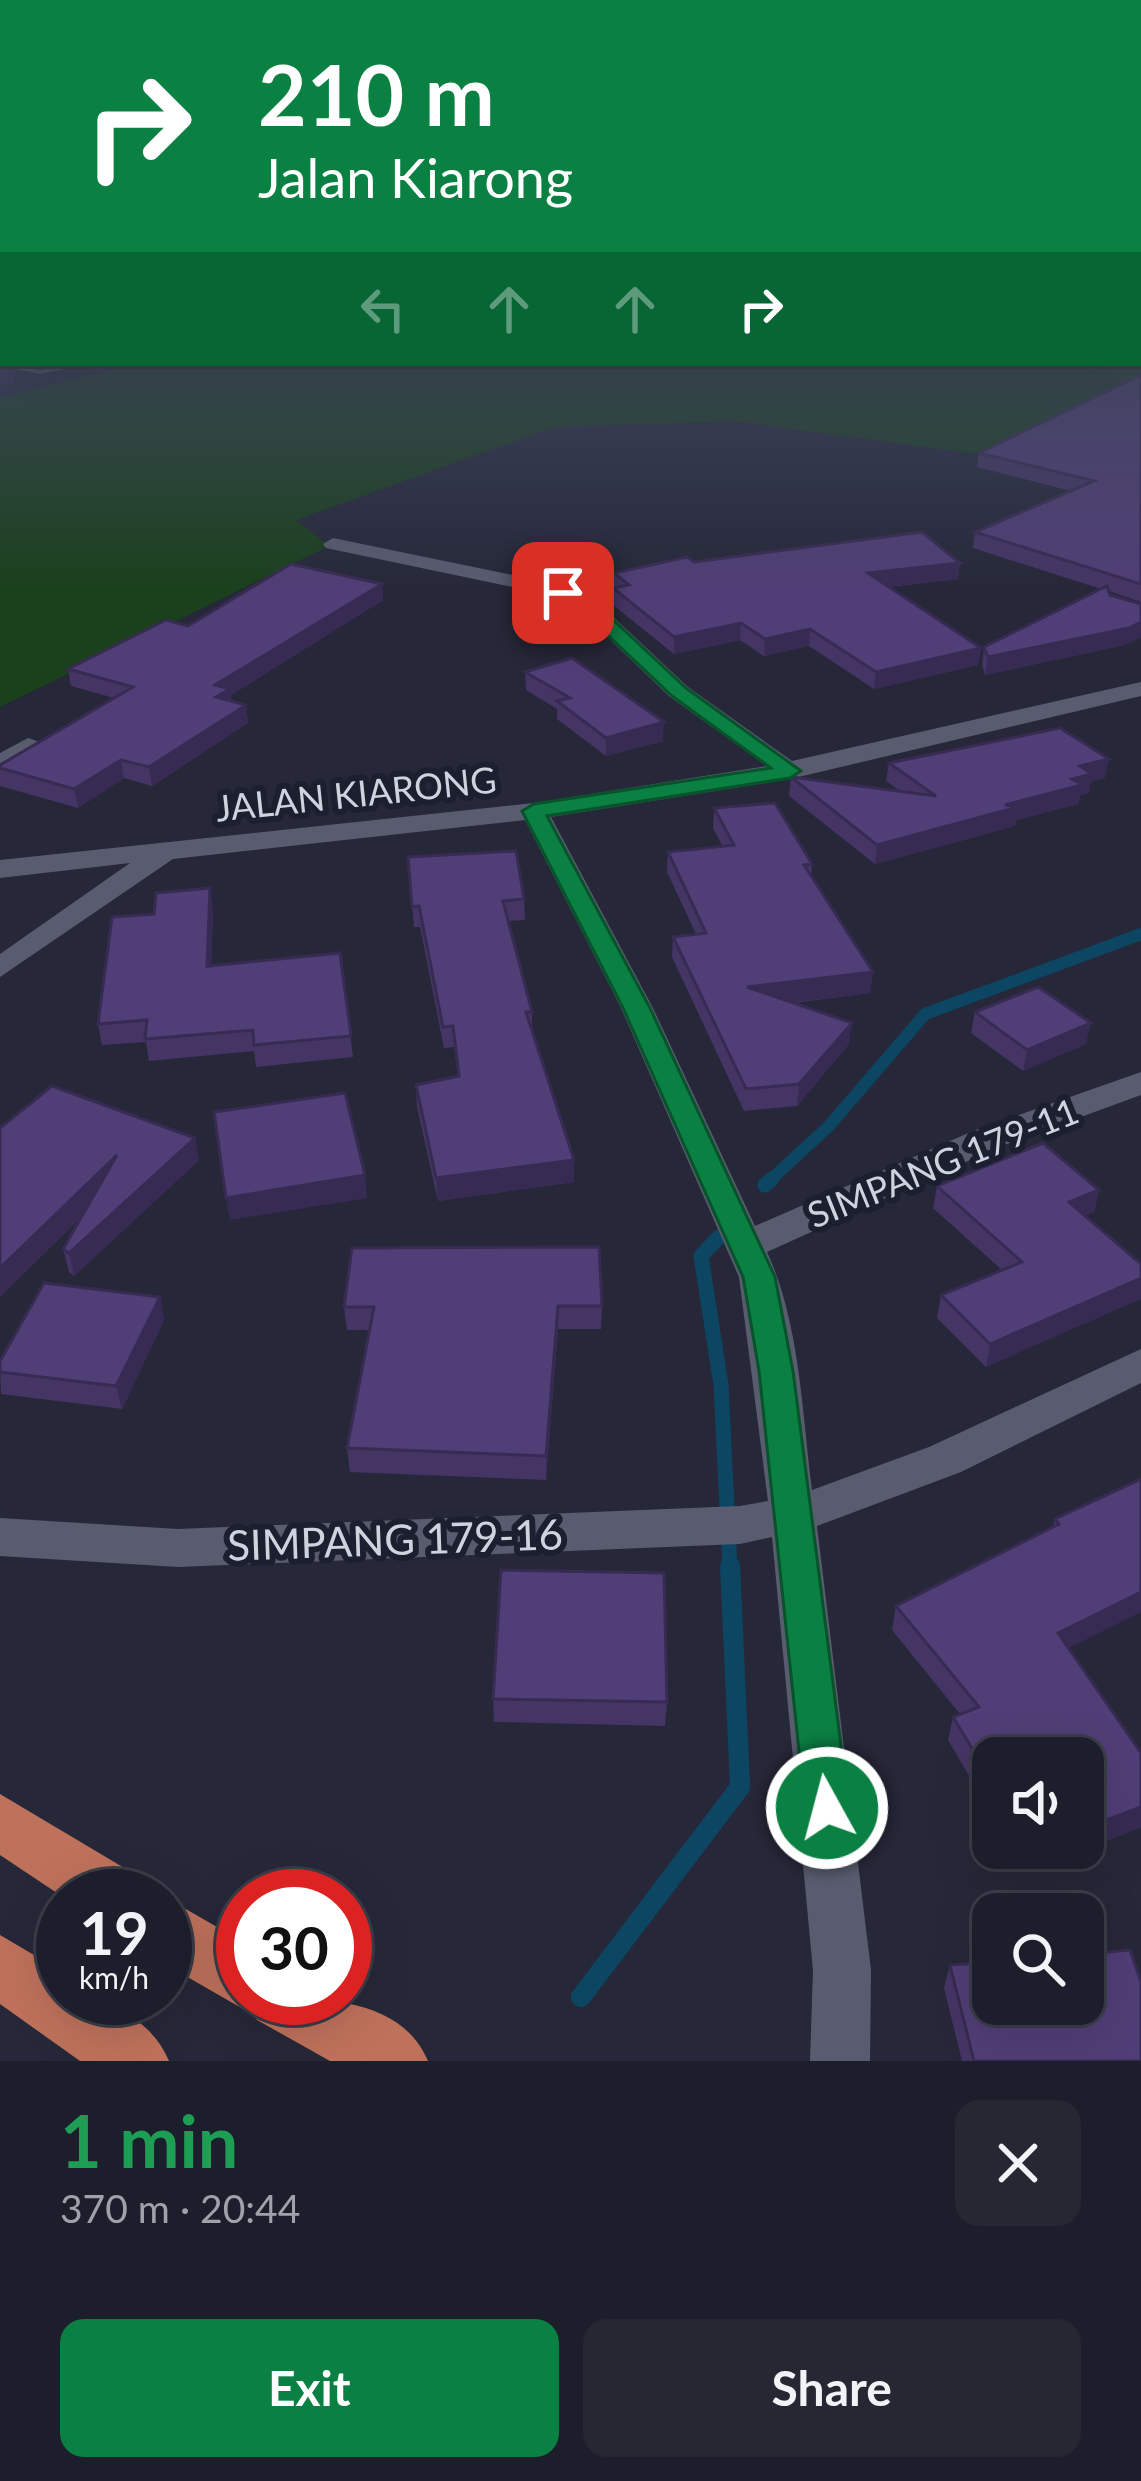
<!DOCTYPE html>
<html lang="en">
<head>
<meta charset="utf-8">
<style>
	:root { --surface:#1c1e2b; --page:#252733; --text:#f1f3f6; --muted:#a0a2a9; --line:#3a3c47; --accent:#0b8043 }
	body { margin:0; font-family:Lato,sans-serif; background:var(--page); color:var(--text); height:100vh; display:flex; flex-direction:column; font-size:45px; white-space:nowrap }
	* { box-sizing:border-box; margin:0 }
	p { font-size:39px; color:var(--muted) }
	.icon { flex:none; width:66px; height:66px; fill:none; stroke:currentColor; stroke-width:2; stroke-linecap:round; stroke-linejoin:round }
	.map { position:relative; height:2061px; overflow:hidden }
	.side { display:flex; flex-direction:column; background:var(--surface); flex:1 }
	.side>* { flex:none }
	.top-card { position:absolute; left:0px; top:0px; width:1143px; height:366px; box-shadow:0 12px 48px #0002,0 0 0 3px var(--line); background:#0b8043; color:#fff; overflow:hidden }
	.buttons { position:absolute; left:972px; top:1737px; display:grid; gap:24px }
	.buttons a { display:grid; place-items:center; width:132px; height:132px; border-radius:24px; background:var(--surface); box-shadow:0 12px 48px #0002,0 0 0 3px var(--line); font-size:60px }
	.speed { position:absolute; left:36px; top:1869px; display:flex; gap:24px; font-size:60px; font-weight:700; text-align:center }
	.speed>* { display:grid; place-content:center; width:156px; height:156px; border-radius:50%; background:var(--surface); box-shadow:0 12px 48px #0002,0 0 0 3px var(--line); line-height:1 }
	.speed small { font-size:30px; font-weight:400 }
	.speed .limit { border:18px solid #d22; background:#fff; color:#111 }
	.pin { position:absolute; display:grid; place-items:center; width:102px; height:102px; color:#fff; margin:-51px; border-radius:24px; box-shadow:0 6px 18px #0006 }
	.me { position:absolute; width:132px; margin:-66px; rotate:353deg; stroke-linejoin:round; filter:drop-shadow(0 0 9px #0008) }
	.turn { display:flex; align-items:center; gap:42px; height:252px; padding:0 60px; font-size:54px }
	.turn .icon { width:156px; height:156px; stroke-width:2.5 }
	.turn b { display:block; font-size:84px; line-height:102px }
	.lanes { display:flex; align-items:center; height:114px; padding:0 60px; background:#0003; justify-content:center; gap:60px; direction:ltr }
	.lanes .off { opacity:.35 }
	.round { display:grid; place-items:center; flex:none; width:126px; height:126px; border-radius:24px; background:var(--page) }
	.headline { display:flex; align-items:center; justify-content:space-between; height:204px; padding:0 60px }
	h1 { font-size:72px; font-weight:700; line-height:90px; color:#1e9e55 }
	.primary-button { display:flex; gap:24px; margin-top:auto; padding:24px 60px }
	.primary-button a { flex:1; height:138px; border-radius:24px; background:var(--accent); color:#fff; font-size:48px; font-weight:700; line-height:138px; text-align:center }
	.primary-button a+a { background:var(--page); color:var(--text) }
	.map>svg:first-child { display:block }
</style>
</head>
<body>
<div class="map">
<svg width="1141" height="2061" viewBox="0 0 1141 2061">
	<rect width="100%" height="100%" fill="#262839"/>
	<polygon fill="#1a401c" points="1141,303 1141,376 986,455 734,421 554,427 296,520 329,546 0,707 0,398 140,363 1140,363"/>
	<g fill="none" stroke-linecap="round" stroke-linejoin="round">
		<polyline stroke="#0c4663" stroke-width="12" points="768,1182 828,1127 925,1014 1141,934"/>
		<g stroke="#0c4663" stroke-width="15">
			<polyline points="765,1185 772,1179"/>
			<polyline points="719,1237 701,1256 721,1385 730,1569"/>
		</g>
		<polyline stroke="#0c4663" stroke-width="20" points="581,1997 740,1787 730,1566"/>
		<polygon fill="#595c6f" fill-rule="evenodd" points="0,362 40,370 95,363 40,374 0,366"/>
		<g fill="#595c6f" fill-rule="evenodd">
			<path d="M333 538 537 580 593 598 688 687 792 761 1141 682V696L790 779 551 817 653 1008 755 1226 973 1131 1141 1072V1095L999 1147 767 1252C800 1323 802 1413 812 1490L929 1447 1141 1349V1383L961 1472 817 1526 871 1970 870 2061H810L813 1970 772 1537 740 1544 178 1567 0 1556V1518L178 1529 740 1506 768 1501 739 1277 621 1008 525 820 173 859 0 977V954L130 863 0 878V860L534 803 767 766 670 697 577 608 532 591 326 548 323 544Z"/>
			<polygon points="28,738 37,741 37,751 0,772 0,753"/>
		</g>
		<g fill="#bf725b" fill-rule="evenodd">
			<polygon points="0,1794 136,1875 145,1896 63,1897 0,1855"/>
			<path d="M165 1897 243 1942V1998C306 1998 399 1992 428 2061H330L257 2020 251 2006 243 2009 165 1964Z"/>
			<path d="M0 1935 63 1972V1998C107 1998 151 2018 169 2061H80L0 2004Z"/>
		</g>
	</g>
	<g fill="#453565">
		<polygon points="1141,375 1141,602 1109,591 1110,595 1141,604 1141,637 1125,645 985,675 982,665 984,647 1101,589 973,548 975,532 1071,491 977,467 979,453"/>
		<polygon points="694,562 960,563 958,579 889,587 981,648 978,665 874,689 809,646 764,656 740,640 674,654 613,605 614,573"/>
		<polygon points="382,584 383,600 231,695 231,701 246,705 248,723 152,786 124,778 78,808 0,786 0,765 114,698 71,686 68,669 188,626"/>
		<polygon points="525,672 663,741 606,756 557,719 557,709 526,690"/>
		<polygon points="889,763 1105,778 1091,781 1089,793 1080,795 1078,804 1016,820 1015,826 875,864 789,796 791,777 900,791 886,781"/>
		<polygon points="714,808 812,864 811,875 870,993 793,1003 849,1044 797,1106 744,1111 672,957 673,937 696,934 667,872 668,852 723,847 713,828"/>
		<polygon points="408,857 524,899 525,920 508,921 532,1012 532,1031 574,1160 574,1182 438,1201 417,1107 416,1085 458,1076 454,1047 444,1048 420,927 414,927"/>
		<polygon points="213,909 211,966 340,953 353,1057 256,1067 254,1051 149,1061 146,1042 102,1045 98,1024"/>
		<polygon points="975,1012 1086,1044 1023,1071 971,1033"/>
		<polygon points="0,1128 199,1160 74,1276 69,1272 63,1249 83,1215 0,1297"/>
		<polygon points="937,1186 1099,1190 1094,1212 1085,1216 986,1367 937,1318 941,1295 1002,1270 933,1208"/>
		<polygon points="160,1297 164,1320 122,1409 1,1394 0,1361"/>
		<polygon points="602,1306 601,1329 558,1329 546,1480 350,1472 347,1448 369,1330 347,1330 344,1307"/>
		<polygon points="1141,1479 1068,1648 1141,1753 1141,1827 1026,1872 1012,1848 1083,1848 993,1758 993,1816 948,1740 953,1717 960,1714 892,1630 896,1606 1053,1527 1055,1519"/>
		<polygon points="493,1699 667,1702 665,1726 494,1722"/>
		<polygon points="950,1965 1141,2061 962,2061 944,1988"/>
	</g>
	<g fill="#382b53">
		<polygon points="3,355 3,363 14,363 16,374 14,374 15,382 0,385 0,356"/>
		<polygon points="960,563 958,579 866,589 868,573"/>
		<polygon points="382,584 383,600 231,695 232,706 219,715 215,685"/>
		<polygon points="1141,622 1141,637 1125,645 985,675 988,657"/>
		<polygon points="741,623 740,640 674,654 674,637"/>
		<polygon points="810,629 809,646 764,656 765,639"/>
		<polygon points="981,648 978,665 874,689 876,672"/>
		<polygon points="246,705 248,723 152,786 149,767"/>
		<polygon points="664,722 663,741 606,756 606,738"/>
		<polygon points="1109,759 1105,778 1091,781 1089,793 1080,795 1078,804 1016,820 1015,826 875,864 877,845 1005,805 1080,766"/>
		<polygon points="121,760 124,778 78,808 74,789"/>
		<polygon points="210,888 213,909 210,987 207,966"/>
		<polygon points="873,972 870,993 746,1008 747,987"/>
		<polygon points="852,1023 849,1044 797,1106 799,1084"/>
		<polygon points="1091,1023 1086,1044 1023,1071 1027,1050"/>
		<polygon points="195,1138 199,1160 74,1276 69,1253"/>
		<polygon points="117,1155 121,1177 0,1297 0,1268"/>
		<polygon points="574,1160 574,1182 438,1201 436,1178"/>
		<polygon points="365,1175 367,1198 230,1220 226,1198"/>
		<polygon points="1099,1190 1094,1212 1064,1225 1069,1202"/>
		<polygon points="1141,1278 1141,1299 986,1367 990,1344"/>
		<polygon points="160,1297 164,1320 122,1409 116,1386"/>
		<polygon points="558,1306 558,1329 546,1480 546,1456"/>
		<polygon points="1141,1592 1141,1612 1051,1657 1058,1633"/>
		<polygon points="1141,1807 1141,1827 1026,1872 1033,1849 1083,1848 1083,1829"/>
	</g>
	<g fill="#503e76" stroke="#382b53" stroke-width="3">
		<rect x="0" y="303" width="3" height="36"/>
		<polygon points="1141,375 1141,584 975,532 1094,481 979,453"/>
		<polygon points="922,532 960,563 868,573 981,648 876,672 810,629 765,639 741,623 674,637 613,588 629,585 614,573 687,557 694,562"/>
		<polygon points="291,564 382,584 215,685 230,689 216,697 246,705 149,767 121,760 74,789 0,768 0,765 133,687 68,669 166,620 188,626"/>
		<polygon points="1107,586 1110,595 1141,604 1141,622 1129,628 988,657 984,647"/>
		<polygon points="572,658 664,722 606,738 557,701 570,698 525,672"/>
		<polygon points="1060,728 1109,759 1080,766 1092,774 1072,779 1082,785 1005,805 1018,807 877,845 791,777 936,796 889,763"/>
		<polygon points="775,803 812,864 804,865 873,972 747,987 852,1023 799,1084 746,1089 673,937 706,933 668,852 734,845 714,808"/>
		<polygon points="516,851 524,899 503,901 532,1012 526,1012 574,1160 436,1178 416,1085 459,1076 453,1026 443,1027 419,906 412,907 408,857"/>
		<polygon points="210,888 207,966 340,953 351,1036 254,1045 253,1030 145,1039 147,1020 98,1024 112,917 154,914 156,893"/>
		<polygon points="1038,987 1091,1023 1027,1050 975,1012"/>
		<polygon points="52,1086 195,1138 69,1253 63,1249 117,1155 0,1268 0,1128"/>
		<polygon points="345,1093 365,1175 226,1198 214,1112"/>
		<polygon points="1043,1143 1099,1190 1069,1202 1141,1264 1141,1278 990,1344 941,1295 1022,1262 937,1186"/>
		<polygon points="599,1247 602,1306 558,1306 546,1456 347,1448 374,1307 344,1307 352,1248"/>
		<polygon points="44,1283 160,1297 116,1386 0,1372 0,1361"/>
		<polygon points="1141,1479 1141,1592 1058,1633 1141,1753 1141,1807 1083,1829 1083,1758 993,1758 993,1783 953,1717 979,1707 896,1606 1059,1524 1055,1519"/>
		<polygon points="501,1570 664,1573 667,1702 493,1699"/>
		<polygon points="1130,1950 1141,1982 1141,2061 974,2061 950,1965 993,1962 993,2004 1083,2004 1083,1954"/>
	</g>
	<linearGradient id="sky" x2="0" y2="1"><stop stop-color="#15161f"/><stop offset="0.51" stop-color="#41485f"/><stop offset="1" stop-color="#41485f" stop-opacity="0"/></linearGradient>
	<rect width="1141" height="592" fill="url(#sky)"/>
	<polygon fill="#0b8043" stroke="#07532c" stroke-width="3" points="563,588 591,599 686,688 801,771 790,778 547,816 650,1008 775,1277 793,1371 849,1808 843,1822 827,1828 812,1822 805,1808 759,1371 743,1277 623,1008 522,811 534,804 771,768 672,696 578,607 554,593"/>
	<g text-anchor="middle" stroke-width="12" stroke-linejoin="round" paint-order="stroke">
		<g font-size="36" fill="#d0d3de" stroke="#1c1f2f">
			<text transform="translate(356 794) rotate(-6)" y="13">JALAN KIARONG</text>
			<text transform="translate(943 1163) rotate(-22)" y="13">SIMPANG 179-11</text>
		</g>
		<g font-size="42" fill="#d0d3de" stroke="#1c1f2f">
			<text transform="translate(395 1540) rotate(-2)" y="15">SIMPANG 179-16</text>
		</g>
	</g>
</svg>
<div class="buttons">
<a><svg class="icon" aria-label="sound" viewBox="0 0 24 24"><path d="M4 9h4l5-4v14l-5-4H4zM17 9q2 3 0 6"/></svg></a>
<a><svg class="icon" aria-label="search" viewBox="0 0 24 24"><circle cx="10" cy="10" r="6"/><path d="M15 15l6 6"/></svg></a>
</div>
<div class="speed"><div>19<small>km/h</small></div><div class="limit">30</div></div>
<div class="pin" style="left:563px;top:593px;background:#d93025"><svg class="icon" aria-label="arrive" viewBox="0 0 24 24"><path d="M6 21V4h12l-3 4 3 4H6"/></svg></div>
<svg class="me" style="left:827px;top:1808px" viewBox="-20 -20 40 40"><circle r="17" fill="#0b8043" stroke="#fff" stroke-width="3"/><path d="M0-11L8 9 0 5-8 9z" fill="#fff"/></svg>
<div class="top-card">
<div class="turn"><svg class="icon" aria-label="right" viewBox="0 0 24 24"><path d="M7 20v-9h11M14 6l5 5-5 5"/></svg><div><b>210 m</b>Jalan Kiarong</div></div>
<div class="lanes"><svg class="icon off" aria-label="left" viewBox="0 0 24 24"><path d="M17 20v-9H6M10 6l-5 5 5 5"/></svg><svg class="icon off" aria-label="ahead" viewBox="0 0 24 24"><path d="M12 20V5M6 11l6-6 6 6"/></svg><svg class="icon off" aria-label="ahead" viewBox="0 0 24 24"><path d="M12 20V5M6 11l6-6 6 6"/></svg><svg class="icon" aria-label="right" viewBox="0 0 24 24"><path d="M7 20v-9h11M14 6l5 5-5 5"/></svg></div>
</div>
</div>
<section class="side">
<div class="headline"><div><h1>1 min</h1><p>370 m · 20:44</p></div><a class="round"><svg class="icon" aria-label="close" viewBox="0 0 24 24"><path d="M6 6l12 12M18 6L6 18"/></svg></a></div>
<div class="primary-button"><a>Exit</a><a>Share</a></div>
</section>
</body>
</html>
